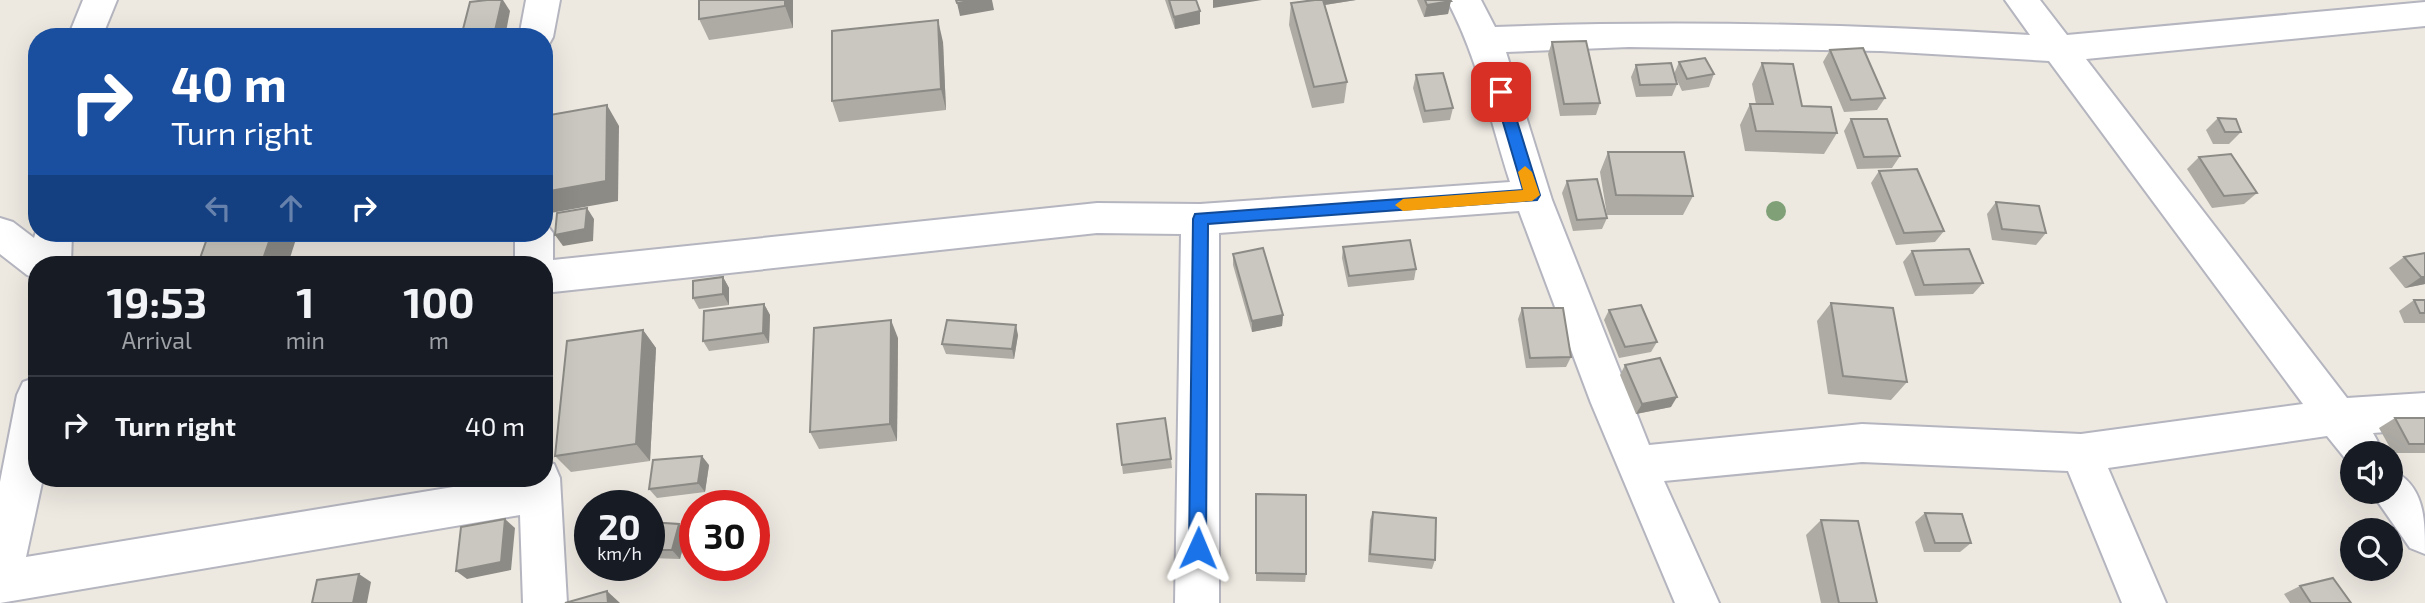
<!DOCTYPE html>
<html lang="en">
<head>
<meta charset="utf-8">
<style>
	:root { --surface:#171b24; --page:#20242c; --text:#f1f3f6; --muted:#9ea1a6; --line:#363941 }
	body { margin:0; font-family:"Exo 2",sans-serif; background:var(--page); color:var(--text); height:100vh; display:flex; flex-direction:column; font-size:26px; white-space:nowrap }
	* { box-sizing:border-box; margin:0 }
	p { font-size:23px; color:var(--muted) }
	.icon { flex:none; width:38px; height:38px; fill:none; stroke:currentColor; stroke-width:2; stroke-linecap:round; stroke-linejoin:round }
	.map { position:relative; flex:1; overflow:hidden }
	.sheet { position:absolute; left:28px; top:256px; width:525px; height:231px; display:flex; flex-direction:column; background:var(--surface); border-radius:28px; box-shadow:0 7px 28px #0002 }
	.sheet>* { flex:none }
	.top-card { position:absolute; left:28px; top:28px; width:525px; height:214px; border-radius:28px; box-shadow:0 7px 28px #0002; background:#1a4fa0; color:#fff; overflow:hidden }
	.fabs { position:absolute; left:2340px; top:441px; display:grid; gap:14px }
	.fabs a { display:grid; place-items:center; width:63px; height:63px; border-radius:50%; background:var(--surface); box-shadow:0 7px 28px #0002; font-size:35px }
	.speed { position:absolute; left:574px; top:490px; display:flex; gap:14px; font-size:35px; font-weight:700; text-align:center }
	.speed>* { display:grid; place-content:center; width:91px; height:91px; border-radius:50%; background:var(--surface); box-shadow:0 7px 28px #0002; line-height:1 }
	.speed small { font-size:18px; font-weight:400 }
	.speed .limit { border:10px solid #d22; background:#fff; color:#111 }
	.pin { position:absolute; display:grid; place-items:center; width:60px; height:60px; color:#fff; margin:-30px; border-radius:14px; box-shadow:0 4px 10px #0006 }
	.me { position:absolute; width:77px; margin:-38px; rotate:1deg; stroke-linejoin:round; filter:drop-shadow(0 0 5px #0008) }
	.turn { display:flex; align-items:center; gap:24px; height:147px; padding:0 28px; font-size:32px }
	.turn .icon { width:91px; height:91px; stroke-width:2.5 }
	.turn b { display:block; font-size:49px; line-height:60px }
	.lanes { display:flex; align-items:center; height:66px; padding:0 28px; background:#0003; justify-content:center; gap:35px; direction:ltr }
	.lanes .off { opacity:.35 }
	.eta { display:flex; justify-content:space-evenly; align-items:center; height:119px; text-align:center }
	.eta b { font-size:42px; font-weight:700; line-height:49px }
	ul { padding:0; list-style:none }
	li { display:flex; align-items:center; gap:21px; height:98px; padding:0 28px; border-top:2px solid var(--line) }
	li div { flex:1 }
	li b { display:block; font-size:26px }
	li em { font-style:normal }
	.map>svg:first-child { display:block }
</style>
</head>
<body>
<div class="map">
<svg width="2425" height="603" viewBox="0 0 2425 603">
	<rect width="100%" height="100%" fill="#ede9e1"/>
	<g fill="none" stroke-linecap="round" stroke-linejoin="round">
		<g stroke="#b4b5bf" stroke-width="4">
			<g id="street">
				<polygon points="83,0 117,0 102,37 68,37"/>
				<polygon points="526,0 560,0 553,37 548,46 544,47 544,37 519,37"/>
				<path d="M1447 0H1481L1495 27C1674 20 1851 24 2030 35L2005 0H2040L2067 35 2425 2V26L2086 59 2347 398 2425 393V429L2373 433 2384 453H2352V467L2327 436 2108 468 2166 603H2122L2068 471 1862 462 1664 481 1719 603H1675L1591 403 1519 211 1219 233V603H1175L1181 234 1097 233 544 293V264H515V233H544V221L553 233V260L1097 203 1200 204 1510 182C1490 120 1478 58 1447 0ZM1629 47 1881 51 2049 61 2303 404 2081 434 1862 424 1649 445 1552 200 1506 52Z"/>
				<polygon points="0,218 13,222 34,238 37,228 37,233 72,233 71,264 37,264 37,279 27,275 0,254"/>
				<polygon points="37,377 37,478 43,478 26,557 508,478 544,478 544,461 554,464 560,478 567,603 523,603 520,515 0,603 0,482 17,395 23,382"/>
				<path d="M2390 469C2425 485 2425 518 2425 554L2410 548 2371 492H2390Z"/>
			</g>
		</g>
		<use href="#street" fill="#fff" fill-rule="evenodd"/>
	</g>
	<circle fill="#80a078" cx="1776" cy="211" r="10"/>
	<g fill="#adaba4">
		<polygon points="699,0 793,0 793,28 709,40 699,19"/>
		<polygon points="1165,0 1196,0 1200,24 1175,29"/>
		<polygon points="1315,0 1356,0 1325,5 1347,82 1344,103 1312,108 1289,25 1291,3"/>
		<polygon points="1417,0 1450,0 1448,14 1424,17"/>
		<polygon points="943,42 946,110 839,122 832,101"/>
		<polygon points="1552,42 1600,103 1596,115 1560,116 1548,54"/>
		<polygon points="1830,50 1885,98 1877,110 1844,112 1823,62"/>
		<polygon points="1679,62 1714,74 1709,87 1682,91 1675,76 1677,84 1672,96 1636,97 1631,77 1636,65 1674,74"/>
		<polygon points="1762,63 1802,106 1837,133 1824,154 1745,151 1740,125 1750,104 1756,104 1752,84"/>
		<polygon points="1416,75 1453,108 1450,120 1423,123 1413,88"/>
		<polygon points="2218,118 2241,132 2229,144 2213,144 2206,130"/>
		<polygon points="1851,119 1900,156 1892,168 1857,169 1844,131"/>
		<polygon points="1608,152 1693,196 1683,215 1607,215 1600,172"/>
		<polygon points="2199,157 2257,193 2244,204 2212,208 2187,169"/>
		<polygon points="1879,171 1944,231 1935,242 1896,245 1871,183"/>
		<polygon points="1567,181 1607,218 1602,229 1573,231 1562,193"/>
		<polygon points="1996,202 2046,233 2036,245 1992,240 1987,214"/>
		<polygon points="1343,247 1416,269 1414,280 1348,287 1342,258"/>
		<polygon points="1912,251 1983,283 1973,294 1915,296 1903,262"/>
		<polygon points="2425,253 2425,284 2405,288 2389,268 2404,257"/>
		<polygon points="1233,254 1283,315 1282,326 1252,332 1233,265"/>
		<polygon points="723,277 729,288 729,305 699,309 693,298"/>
		<polygon points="2414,300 2425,300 2425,323 2404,323 2399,311"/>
		<polygon points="1831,303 1907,382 1891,400 1828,394 1817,321"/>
		<polygon points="764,304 770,315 769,343 709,351 703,341"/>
		<polygon points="1522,308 1571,357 1566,367 1526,368 1518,319"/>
		<polygon points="1609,310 1657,342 1651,352 1619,358 1604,320"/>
		<polygon points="643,330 656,348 650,461 571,472 555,456"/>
		<polygon points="1018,335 1014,359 946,354 942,344"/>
		<polygon points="898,338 897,441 819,449 810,432"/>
		<polygon points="1625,365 1671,407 1636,414 1620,375"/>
		<polygon points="2395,418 2425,418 2425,453 2393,453 2379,428"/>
		<polygon points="1117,424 1171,459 1172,468 1123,474"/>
		<polygon points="709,465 705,492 657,498 649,489"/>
		<polygon points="135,478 169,478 138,480"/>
		<polygon points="1256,494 1306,574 1305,582 1256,581"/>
		<polygon points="1373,512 1435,560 1432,569 1368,562 1370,520"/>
		<polygon points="1925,513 1971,543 1960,552 1924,552 1915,522"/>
		<polygon points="1821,520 1877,603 1821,603 1806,535"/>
		<polygon points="649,522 687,532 680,559 649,558"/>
		<polygon points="2300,586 2351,603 2290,603 2284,594"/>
	</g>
	<g fill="#8d8b86">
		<polygon points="502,0 503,0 510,11 505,37 495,37 494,35"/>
		<polygon points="785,0 793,0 793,28 785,6"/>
		<polygon points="977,0 992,0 994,10 960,16 957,3"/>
		<polygon points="1213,0 1262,0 1213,8"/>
		<polygon points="1324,0 1356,0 1324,5"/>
		<polygon points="1451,1 1448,14 1424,17 1427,5"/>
		<polygon points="1200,11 1200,24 1175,29 1174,17"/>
		<polygon points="938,20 943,42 946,110 941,89"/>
		<polygon points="607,105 619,126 618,201 545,214 544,213 544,192"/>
		<polygon points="587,208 594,219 593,241 563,246 555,235"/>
		<polygon points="272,233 298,233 288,264 264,264 262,262"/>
		<polygon points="723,277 729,288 729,305 723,294"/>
		<polygon points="2421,277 2425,277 2425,284 2405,288"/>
		<polygon points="764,304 770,315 769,343 763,333"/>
		<polygon points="1283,315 1282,326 1252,332 1252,321"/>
		<polygon points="891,320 898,338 897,441 890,424"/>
		<polygon points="1016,325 1018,335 1014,359 1012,349"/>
		<polygon points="643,330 656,348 650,461 636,444"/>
		<polygon points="1677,397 1671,407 1636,414 1642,404"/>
		<polygon points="702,456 709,465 705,492 698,483"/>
		<polygon points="505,519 515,528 511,570 467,579 456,571"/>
		<polygon points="679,524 687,532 680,559 672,550"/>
		<polygon points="359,574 371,582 367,603 353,603"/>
		<polygon points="607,591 620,603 608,603"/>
	</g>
	<g fill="#c9c7bf" stroke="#8d8b86" stroke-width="2">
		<polygon points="487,0 502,0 494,35 461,37 470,2"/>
		<polygon points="699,0 785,0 785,6 699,19"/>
		<polygon points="956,0 977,0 957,3"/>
		<polygon points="1169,0 1196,0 1200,11 1174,17"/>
		<polygon points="1315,0 1323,0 1347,82 1314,87 1291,3"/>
		<polygon points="1425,0 1450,0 1451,1 1427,5"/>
		<polygon points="938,20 941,89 832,101 832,31"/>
		<polygon points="1586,41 1600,103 1564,104 1552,42"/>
		<polygon points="1863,48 1885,98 1851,100 1830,50"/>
		<polygon points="1705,58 1714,74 1687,79 1679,62"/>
		<polygon points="1671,63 1677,84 1640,85 1636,65"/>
		<polygon points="1762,63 1793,64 1802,106 1831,107 1837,133 1756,131 1750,104 1773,104"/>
		<polygon points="1443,73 1453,108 1425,111 1416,75"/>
		<polygon points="607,105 606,181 544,192 544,116"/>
		<polygon points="2218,118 2236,119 2241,132 2225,132"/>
		<polygon points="1851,119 1887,119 1900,156 1864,157"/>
		<polygon points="1608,152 1684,152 1693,196 1616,195"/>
		<polygon points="2231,154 2257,193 2224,196 2199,157"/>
		<polygon points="1917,169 1944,231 1904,233 1879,171"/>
		<polygon points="1597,179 1607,218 1577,220 1567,181"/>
		<polygon points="1996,202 2039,206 2046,233 2002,229"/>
		<polygon points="587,208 585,229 555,235 557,213"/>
		<polygon points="209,233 272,233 262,262 244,264 198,264"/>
		<polygon points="1410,240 1416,269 1349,276 1343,247"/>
		<polygon points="1263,248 1283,315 1252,321 1233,254"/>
		<polygon points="1969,249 1983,283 1924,285 1912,251"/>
		<polygon points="2425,253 2425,277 2421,277 2404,257"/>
		<polygon points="723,277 723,294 693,298 693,281"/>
		<polygon points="2414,300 2425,300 2425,313 2420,313"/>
		<polygon points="1831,303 1893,308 1907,382 1843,376"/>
		<polygon points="764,304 763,333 703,341 704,311"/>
		<polygon points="1641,305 1657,342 1625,347 1609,310"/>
		<polygon points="1522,308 1563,308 1571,357 1530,358"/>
		<polygon points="891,320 890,424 810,432 814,328"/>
		<polygon points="947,320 1016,325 1012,349 942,344"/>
		<polygon points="643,330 636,444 555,456 567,341"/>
		<polygon points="1660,358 1677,397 1642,404 1625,365"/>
		<polygon points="1165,418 1171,459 1122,465 1117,424"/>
		<polygon points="2395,418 2425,418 2425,444 2409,444"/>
		<polygon points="702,456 698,483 649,489 653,460"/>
		<polygon points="1256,494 1306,495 1306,574 1256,573"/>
		<polygon points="1373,512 1436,518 1435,560 1370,554"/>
		<polygon points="1925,513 1962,514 1971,543 1935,543"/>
		<polygon points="505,519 501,562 456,571 461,527"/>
		<polygon points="1821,520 1858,521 1877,603 1839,603"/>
		<polygon points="649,522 679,524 672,550 649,550"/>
		<polygon points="359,574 353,603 312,603 317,580"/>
		<polygon points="2333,578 2351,603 2311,603 2300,586"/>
		<polygon points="607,591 608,603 565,603"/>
	</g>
	<polygon fill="#1a73e8" stroke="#114b97" stroke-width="2" points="1501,87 1508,92 1540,195 1537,200 1208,224 1206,548 1204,554 1198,556 1191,554 1189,548 1193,219 1195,214 1523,190 1494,92"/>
	<polygon fill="#f59e0b" points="1525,166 1532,172 1540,195 1532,201 1403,211 1395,205 1403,199 1523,190 1518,172"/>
</svg>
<div class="fabs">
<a><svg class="icon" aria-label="sound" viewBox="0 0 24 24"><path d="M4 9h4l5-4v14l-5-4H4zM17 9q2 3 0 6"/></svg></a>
<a><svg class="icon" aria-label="search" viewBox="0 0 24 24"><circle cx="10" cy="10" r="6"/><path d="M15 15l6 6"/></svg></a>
</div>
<div class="speed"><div>20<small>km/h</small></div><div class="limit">30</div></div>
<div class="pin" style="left:1501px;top:92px;background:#d93025"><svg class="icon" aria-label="arrive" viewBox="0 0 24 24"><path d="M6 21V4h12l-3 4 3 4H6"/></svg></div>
<svg class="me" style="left:1198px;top:548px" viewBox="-20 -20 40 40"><path d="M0-17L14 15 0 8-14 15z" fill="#1a73e8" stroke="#fff" stroke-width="4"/></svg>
<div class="top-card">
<div class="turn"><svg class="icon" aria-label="right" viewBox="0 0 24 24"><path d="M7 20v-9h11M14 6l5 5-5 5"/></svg><div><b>40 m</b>Turn right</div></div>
<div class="lanes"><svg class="icon off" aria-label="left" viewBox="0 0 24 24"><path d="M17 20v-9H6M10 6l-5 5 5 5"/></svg><svg class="icon off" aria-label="ahead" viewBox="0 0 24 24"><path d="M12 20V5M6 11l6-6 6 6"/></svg><svg class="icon" aria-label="right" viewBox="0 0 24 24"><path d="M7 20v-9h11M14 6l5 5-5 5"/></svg></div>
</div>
<section class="sheet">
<div class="eta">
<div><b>19:53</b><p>Arrival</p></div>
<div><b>1</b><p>min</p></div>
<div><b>100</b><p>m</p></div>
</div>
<ul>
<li><svg class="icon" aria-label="right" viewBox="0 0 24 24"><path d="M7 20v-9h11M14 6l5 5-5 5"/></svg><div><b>Turn right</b></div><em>40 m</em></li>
</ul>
</section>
</div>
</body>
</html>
